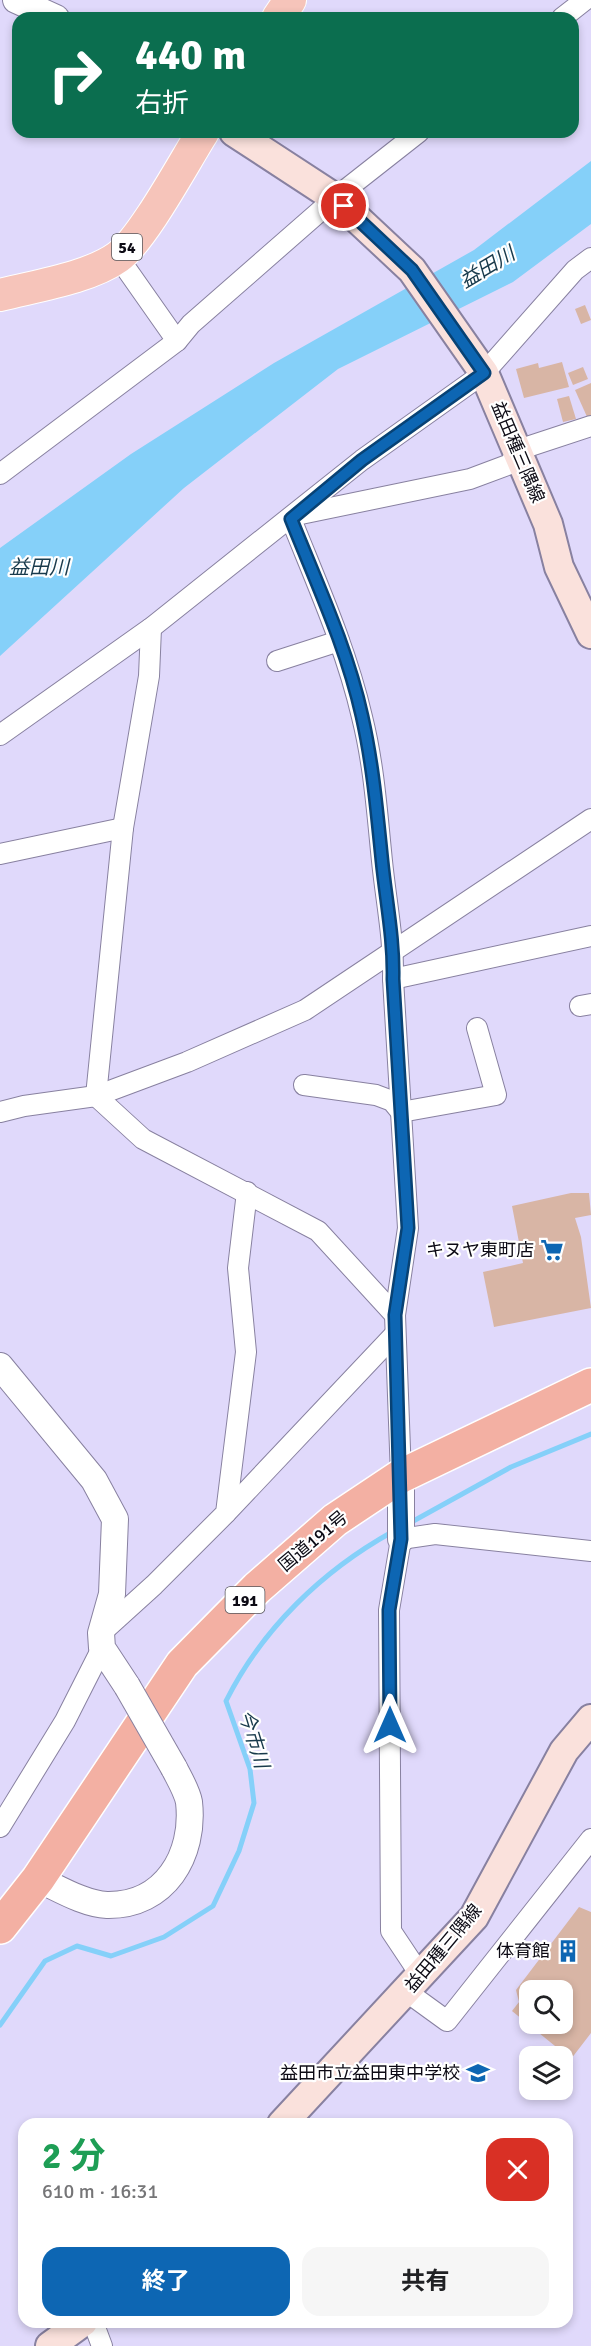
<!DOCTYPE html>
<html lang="ja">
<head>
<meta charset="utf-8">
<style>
	:root { --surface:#fff; --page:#f6f6f6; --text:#202124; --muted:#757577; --accent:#0d66b3 }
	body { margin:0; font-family:Signika,"Noto Sans JP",sans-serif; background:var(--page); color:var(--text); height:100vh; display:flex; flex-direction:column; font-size:22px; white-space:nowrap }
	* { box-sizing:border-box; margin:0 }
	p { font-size:20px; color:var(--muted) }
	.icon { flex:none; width:33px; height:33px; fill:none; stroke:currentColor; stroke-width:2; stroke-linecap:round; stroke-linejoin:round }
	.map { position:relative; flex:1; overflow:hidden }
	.details { position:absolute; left:18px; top:2118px; width:555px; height:210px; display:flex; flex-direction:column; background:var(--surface); border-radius:18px; box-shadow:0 3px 9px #0003 }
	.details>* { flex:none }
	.top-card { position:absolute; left:12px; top:12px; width:567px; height:126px; border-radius:18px; box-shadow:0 3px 9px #0003; background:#0b6e4f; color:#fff; overflow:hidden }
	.buttons { position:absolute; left:519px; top:1980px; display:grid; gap:12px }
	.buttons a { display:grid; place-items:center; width:54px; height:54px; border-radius:12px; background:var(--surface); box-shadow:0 3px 9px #0003; font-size:30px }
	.pin { position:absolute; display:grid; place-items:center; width:51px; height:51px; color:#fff; margin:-26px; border:3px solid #fff; border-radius:50%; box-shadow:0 2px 6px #0007 }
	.me { position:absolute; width:66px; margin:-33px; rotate:0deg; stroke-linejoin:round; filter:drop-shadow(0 0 4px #0008) }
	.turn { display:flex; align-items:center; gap:21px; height:126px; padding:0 24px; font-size:27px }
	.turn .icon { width:78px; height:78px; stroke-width:2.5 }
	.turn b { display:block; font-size:42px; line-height:51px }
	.round { display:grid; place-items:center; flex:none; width:63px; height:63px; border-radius:18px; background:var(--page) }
	.headline { display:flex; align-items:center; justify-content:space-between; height:102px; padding:0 24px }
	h1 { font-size:36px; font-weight:700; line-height:45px; color:#1e9e55 }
	.cta { display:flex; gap:12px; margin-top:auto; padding:12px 24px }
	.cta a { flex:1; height:69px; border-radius:18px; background:var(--accent); color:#fff; font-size:24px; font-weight:700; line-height:69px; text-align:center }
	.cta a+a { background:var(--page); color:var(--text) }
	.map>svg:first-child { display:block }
</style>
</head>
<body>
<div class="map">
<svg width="591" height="2346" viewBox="0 0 591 2346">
	<rect width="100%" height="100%" fill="#e0d9fb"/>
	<polygon fill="#85d0f9" points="591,161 591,224 513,282 338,369 184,488 0,656 0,548 131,454 274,363 474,250"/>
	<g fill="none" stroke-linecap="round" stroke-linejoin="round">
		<g stroke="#85d0f9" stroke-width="5">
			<polyline points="408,1524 511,1467 591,1434"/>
			<path d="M0 2025 45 1961 77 1946 111 1956 164 1937 213 1906 239 1851 254 1803 250 1769 226 1701C262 1629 322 1571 392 1532"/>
		</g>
	</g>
	<g fill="#d8b5a5" fill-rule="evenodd">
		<polygon points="585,305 591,320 581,324 575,309"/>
		<polygon points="562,362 569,387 524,398 516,369 538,363 539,368"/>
		<polygon points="583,367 588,379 573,385 568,373"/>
		<polygon points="591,383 591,418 588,419 575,390"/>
		<polygon points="569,396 576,419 563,422 557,399"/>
		<polygon points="571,1193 589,1193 591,1215 575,1218 581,1237 591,1308 494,1327 483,1272 523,1263 512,1206"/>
		<path d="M579 1907 591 1912V2033L571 2059 512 2011 519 2002 516 1990ZM530 1990H562V2024H530Z"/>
	</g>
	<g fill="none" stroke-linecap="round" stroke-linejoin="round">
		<g stroke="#8881a0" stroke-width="22">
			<g id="minor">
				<polyline points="562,18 585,0"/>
				<polyline points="118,257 177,341"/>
				<polyline points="0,474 177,341 191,324 335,198 419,132"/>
				<polyline points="296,515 470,479 510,464 518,450 591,426"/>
				<path d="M291 519C317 584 346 648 362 717 374 765 377 812 382 861 386 901 394 939 393 979L408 1228 395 1315 401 1476"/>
				<polyline points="277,661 339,641"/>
				<polyline points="0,735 151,628 362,460 484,373 575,270 591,258"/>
				<polyline points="0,854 123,828"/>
				<polyline points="393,979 591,936"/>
				<polyline points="580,1006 591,1004"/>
				<polyline points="304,1085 376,1095 392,1101 401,1112 496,1095 477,1028"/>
				<polyline points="96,1096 123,828 149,676 151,628"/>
				<polyline points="96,1096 143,1139 318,1231 395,1315"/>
				<polyline points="0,1112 24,1106 96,1096 187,1062 305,1010 591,819"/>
				<polyline points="226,1513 395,1334"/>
				<polyline points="101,1633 154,1585 226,1513 246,1352 238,1268 247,1192"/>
				<polyline points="0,1827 65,1721 102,1648"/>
				<polyline points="421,1976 391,1931 389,1610 401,1539 435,1534 591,1551"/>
				<polyline points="407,1992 447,2021 591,1839"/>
				<polyline points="93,2322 102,2346"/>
			</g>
		</g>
		<g stroke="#8881a0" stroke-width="28">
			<g id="tertiary">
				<polyline points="16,0 56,18"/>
				<polyline points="0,1366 94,1480 115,1519 112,1594 101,1633 102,1648 127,1686"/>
				<polyline points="401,1539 401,1476"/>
				<path d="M38 1879C58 1888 84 1904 107 1905 165 1906 195 1855 189 1802 187 1791 179 1778 174 1768"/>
			</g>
		</g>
		<g stroke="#8881a0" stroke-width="32">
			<g id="secondary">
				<polyline points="234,132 335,198 412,270 484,373 548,524 559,567 591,634"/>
				<polyline points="282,2124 474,1917 564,1751 591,1719"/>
				<polyline points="50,2346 83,2322"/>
			</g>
		</g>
		<g stroke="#fff" stroke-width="34">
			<g id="primary">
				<polyline points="278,18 290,0"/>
				<path d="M0 295C35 286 89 278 118 257 143 239 184 162 203 132"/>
			</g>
		</g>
		<g stroke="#fff" stroke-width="36">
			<polyline id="trunk" points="0,1927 38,1879 182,1664 257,1588 335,1520 401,1476 591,1385"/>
		</g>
		<use href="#minor" stroke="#fff" stroke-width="20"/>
		<use href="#tertiary" stroke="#fff" stroke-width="26"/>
		<use href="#secondary" stroke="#fae1dc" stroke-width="28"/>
		<use href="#primary" stroke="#f6c4ba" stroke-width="32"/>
		<use href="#trunk" stroke="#f3b0a3" stroke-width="33"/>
		<g stroke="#8881a0" stroke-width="28" stroke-linecap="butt">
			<polyline id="tertiary-bridge" points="127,1686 174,1768"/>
		</g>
		<use href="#tertiary-bridge" stroke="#fff" stroke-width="26"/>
	</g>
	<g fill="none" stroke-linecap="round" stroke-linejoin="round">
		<g stroke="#084274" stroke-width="15">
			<path id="route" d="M344 206 412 270 484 373 362 460 291 519C317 584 347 648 362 716 373 765 377 812 382 861 386 901 394 939 393 979L408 1228 395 1315 401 1539 389 1610 390 1725"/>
		</g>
		<use href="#route" stroke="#0d66b3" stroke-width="10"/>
	</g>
	<defs>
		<g id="supermarket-bare" transform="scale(1.8)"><path d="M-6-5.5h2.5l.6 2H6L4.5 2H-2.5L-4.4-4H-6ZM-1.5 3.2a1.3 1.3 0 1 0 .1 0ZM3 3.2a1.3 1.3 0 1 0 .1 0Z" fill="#0d66b3" stroke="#fff" stroke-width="2.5" paint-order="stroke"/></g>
		<g id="building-bare" transform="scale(1.8)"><path d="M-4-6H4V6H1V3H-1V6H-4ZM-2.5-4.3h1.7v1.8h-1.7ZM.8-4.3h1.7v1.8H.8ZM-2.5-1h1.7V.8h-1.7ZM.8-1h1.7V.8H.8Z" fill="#0d66b3" stroke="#fff" stroke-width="2.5" paint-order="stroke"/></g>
		<g id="school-bare" transform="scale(1.8)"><path d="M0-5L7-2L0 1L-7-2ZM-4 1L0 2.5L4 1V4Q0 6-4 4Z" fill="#0d66b3" stroke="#fff" stroke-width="2.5" paint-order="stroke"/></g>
	</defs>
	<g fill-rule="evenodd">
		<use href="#supermarket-bare" x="552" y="1250"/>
		<use href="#building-bare" x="568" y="1951"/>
		<use href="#school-bare" x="478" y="2073"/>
	</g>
	<g text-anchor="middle" stroke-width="4.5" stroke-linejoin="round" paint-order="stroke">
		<g fill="#fff" stroke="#55545a" stroke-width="1.5">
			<rect x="112" y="234" width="30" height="26" rx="4.5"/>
			<rect x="225.5" y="1587" width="39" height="26" rx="4.5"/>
		</g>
		<g font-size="16" font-weight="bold" fill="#0c0a14">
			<text x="127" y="253">54</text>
			<text x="245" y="1606">191</text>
		</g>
		<g font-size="18" fill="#0c0a14" stroke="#fff">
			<text transform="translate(518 452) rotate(67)" y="6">益田種三隅線</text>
			<text transform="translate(313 1541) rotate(-40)" y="6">国道191号</text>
			<text transform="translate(443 1948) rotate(-50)" y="6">益田種三隅線</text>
		</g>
		<g font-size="18" fill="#0c0a14" stroke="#fff" text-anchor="end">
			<text x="534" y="1256">キヌヤ東町店</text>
			<text x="550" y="1957">体育館</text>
			<text x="460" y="2079">益田市立益田東中学校</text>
		</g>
		<g font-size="20" font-style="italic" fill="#183a4c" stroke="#fff">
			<text transform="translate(487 267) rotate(-31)" y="7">益田川</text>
			<text x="39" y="574">益田川</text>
			<text transform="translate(254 1739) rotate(73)" y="7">今市川</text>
		</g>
	</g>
</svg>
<div class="buttons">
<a><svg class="icon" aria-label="search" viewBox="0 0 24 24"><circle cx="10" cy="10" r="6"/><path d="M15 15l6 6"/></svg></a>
<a><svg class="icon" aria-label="layers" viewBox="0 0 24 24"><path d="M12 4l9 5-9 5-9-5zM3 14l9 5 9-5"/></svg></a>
</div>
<div class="pin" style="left:344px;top:206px;background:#d93025"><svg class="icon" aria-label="arrive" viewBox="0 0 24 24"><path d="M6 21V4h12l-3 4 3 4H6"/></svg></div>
<svg class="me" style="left:390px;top:1725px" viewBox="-20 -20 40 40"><path d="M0-17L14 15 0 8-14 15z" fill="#0d66b3" stroke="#fff" stroke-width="4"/></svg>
<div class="top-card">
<div class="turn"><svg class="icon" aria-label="right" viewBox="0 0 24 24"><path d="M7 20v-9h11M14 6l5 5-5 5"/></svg><div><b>440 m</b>右折</div></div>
</div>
<section class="details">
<div class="headline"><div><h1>2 分</h1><p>610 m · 16:31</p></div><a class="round" style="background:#d93025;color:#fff"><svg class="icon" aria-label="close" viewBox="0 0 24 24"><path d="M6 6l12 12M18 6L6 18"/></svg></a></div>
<div class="cta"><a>終了</a><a>共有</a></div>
</section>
</div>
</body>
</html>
